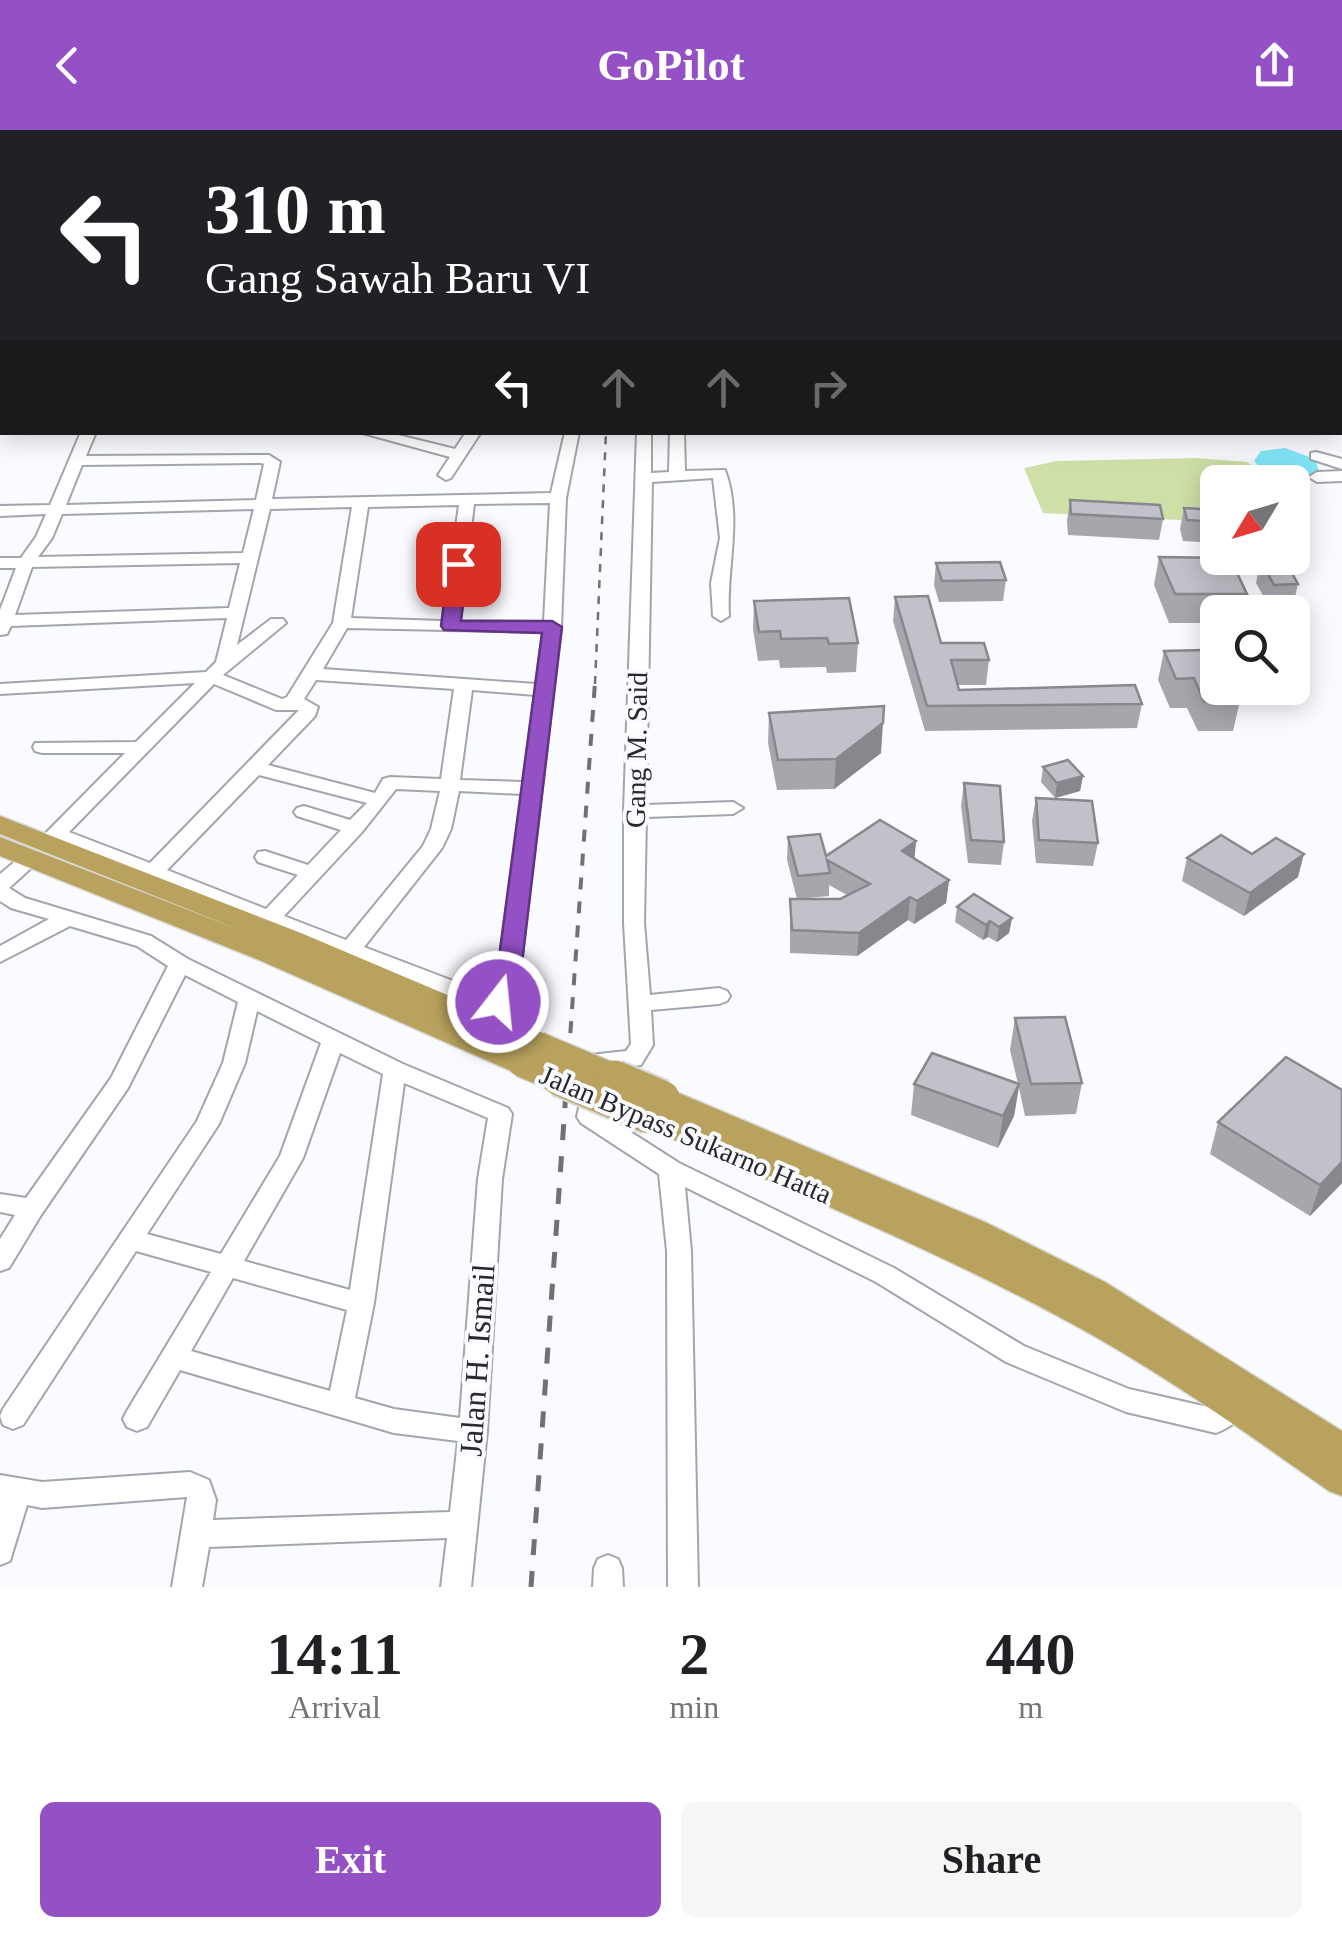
<!DOCTYPE html>
<html lang="en">
<head>
<meta charset="utf-8">
<style>
	:root { --surface:#fff; --page:#f6f6f6; --text:#202124; --muted:#757577; --accent:#9450c5 }
	body { margin:0; font-family:Georgia,serif; background:var(--page); color:var(--text); height:100vh; display:flex; flex-direction:column; font-size:38px; white-space:nowrap }
	* { box-sizing:border-box; margin:0 }
	p { font-size:32px; color:var(--muted) }
	.icon { flex:none; width:55px; height:55px; fill:none; stroke:currentColor; stroke-width:2; stroke-linecap:round; stroke-linejoin:round }
	.map { position:relative; height:1457px; overflow:hidden }
	.side { display:flex; flex-direction:column; background:var(--surface); flex:1 }
	.side>* { flex:none }
	.banner { position:absolute; left:0px; top:0px; width:1342px; height:305px; box-shadow:0 5px 25px #0003; background:#202124; color:#fff; overflow:hidden }
	.needle { width:65px; rotate:232deg }
	.controls { position:absolute; left:1200px; top:335px; display:grid; gap:20px }
	.controls a { display:grid; place-items:center; width:110px; height:110px; border-radius:15px; background:var(--surface); box-shadow:0 5px 25px #0003; font-size:50px }
	.pin { position:absolute; display:grid; place-items:center; width:85px; height:85px; color:#fff; margin:-42px; border-radius:20px; box-shadow:0 5px 15px #0006 }
	.me { position:absolute; width:110px; margin:-55px; rotate:16deg; stroke-linejoin:round; filter:drop-shadow(0 0 8px #0008) }
	.turn { display:flex; align-items:center; gap:35px; height:210px; padding:0 40px; font-size:45px }
	.turn .icon { width:130px; height:130px; stroke-width:2.5 }
	.turn b { display:block; font-size:70px; line-height:85px }
	.lanes { display:flex; align-items:center; height:95px; padding:0 40px; background:#0003; justify-content:center; gap:50px; direction:ltr }
	.lanes .off { opacity:.35 }
	.eta { display:flex; justify-content:space-evenly; align-items:center; height:170px; text-align:center }
	.eta b { font-size:60px; font-weight:700; line-height:70px }
	.action { display:flex; gap:20px; margin-top:auto; padding:20px 40px }
	.action a { flex:1; height:115px; border-radius:15px; background:var(--accent); color:#fff; font-size:40px; font-weight:700; line-height:115px; text-align:center }
	.action a+a { background:var(--page); color:var(--text) }
	header { display:flex; justify-content:space-between; align-items:center; height:130px; padding:0 40px; background:var(--accent); color:#fff; font-size:45px; font-weight:700 }
	.map>svg:first-child { display:block }
</style>
</head>
<body>
<header><svg class="icon" aria-label="back" viewBox="0 0 24 24"><path d="M15 5l-7 7 7 7"/></svg>GoPilot<svg class="icon" aria-label="share" viewBox="0 0 24 24"><path d="M12 15V3M7 8l5-5 5 5M5 13v7h14v-7"/></svg></header>
<div class="map">
<svg width="1342" height="1457" viewBox="0 0 1342 1457">
	<rect width="100%" height="100%" fill="#fafbff"/>
	<polygon fill="#cee0a8" points="1197,328 1247,332 1277,352 1218,352 1217,392 1043,383 1024,338 1057,331"/>
	<path fill="#82e9fb" d="M1285 318 1315 329 1319 341C1299 354 1269 350 1254 331L1261 321Z"/>
	<g fill="none" stroke-linecap="round" stroke-linejoin="round">
		<g stroke="#a3a5ad" stroke-width="4">
			<g id="minor">
				<polygon points="60,0 74,0 75,2 62,2"/>
				<polygon points="139,0 156,0 157,2 141,2"/>
				<polygon points="334,0 352,0 353,2 336,2"/>
				<polygon points="735,0 769,0 770,2 737,2"/>
				<polygon points="1053,0 1140,0 1141,2 1055,2"/>
				<polygon points="1149,0 1160,0 1161,2 1150,2"/>
				<polygon points="1231,0 1242,0 1243,2 1232,2"/>
				<rect x="1340" y="10" width="2" height="6"/>
				<rect x="1340" y="25" width="2" height="8"/>
				<rect x="0" y="37" width="2" height="6"/>
				<rect x="1340" y="59" width="2" height="8"/>
				<polygon points="0,75 2,76 2,82 0,83"/>
				<polygon points="1342,79 1342,88 1340,89 1340,80"/>
				<polygon points="1340,99 1342,100 1342,108 1340,107"/>
				<rect x="0" y="117" width="2" height="8"/>
				<rect x="0" y="185" width="2" height="8"/>
				<path d="M81 302H96L86 326 269 325 280 332 272 369 551 363 565 302H579L566 368 561 497 519 850 505 877 484 881 476 878 59 712 49 717 42 715 39 711 42 707 125 623H42L35 621 33 617 35 613 136 612 195 553 0 564V554L206 542 216 532 227 488 11 496 7 504 0 505V480L16 438H0V428H21L36 407 46 384 0 386V376L50 375ZM261 333 264 334 256 370 66 375 82 335ZM550 373 544 492 460 491 474 374ZM459 375 443 491 351 488 368 377ZM352 377 333 493 287 567 282 569 223 545 286 493 283 489H271L237 515 270 379ZM254 379 243 423 38 427 52 408 62 384ZM240 433 229 478 15 485 32 437ZM347 498 543 502 536 554 323 539ZM316 550 454 559 441 649 390 647 383 649 375 663 268 635 315 586 318 577 304 569ZM214 554 276 580H299L150 733 69 702ZM472 560 535 565 523 652 460 650ZM259 645 367 673 350 690 304 676 297 678 294 682 297 686 341 700 308 735 265 721 258 722 255 727 258 732 298 745 266 779 167 740ZM396 659 440 661 431 699 423 716 346 810 284 786 362 702ZM459 661 522 664 497 850 490 865 364 817 442 718 451 699Z"/>
				<polygon points="359,302 386,302 455,319 466,302 481,302 451,348 446,350 438,345 450,327"/>
				<path d="M637 302H651V343L669 342 670 302H684L685 341 725 340C743 388 726 437 729 486L721 491 713 486 711 453 720 408 713 348 652 352 646 675 733 672 743 678 733 684 646 687 644 793 650 865 719 858 727 861 730 866 727 871 719 874 651 880 653 915 641 935 608 939 601 983 679 1033 894 1138 1024 1216 1129 1259 1212 1278 1235 1264 1244 1268 1248 1276C1242 1289 1229 1298 1216 1303L1126 1282 1006 1232 876 1152 685 1057 691 1121 698 1457H668L667 1121 659 1044 581 993 577 987 590 925 626 921 631 914 624 793V681Z"/>
				<polygon points="1316,322 1342,329 1342,339 1311,329 1311,323"/>
				<polygon points="1342,341 1342,351 1317,352 1309,347 1317,342"/>
				<path d="M31 723 41 729 9 758 25 768 151 806 188 829 403 934 508 978 512 984 502 1049 487 1301 471 1457H441L447 1408 209 1417 202 1457H172L187 1367 42 1378 27 1375 10 1431 0 1435V1345L42 1352 190 1342 209 1350 216 1370 213 1390 450 1382 458 1311 394 1303 180 1240 147 1297 137 1301 127 1297 123 1289 127 1281 211 1142 136 1121 23 1295 13 1299 3 1295 0 1286 3 1279 197 991 223 933 238 872 185 845 128 958 41 1085 9 1138 0 1141V1109L15 1085 0 1082V1064L26 1068 111 948 168 836 137 816 70 796 0 832V816L49 789 11 778 0 771V744L24 724ZM257 881 321 913 280 1026 221 1124 147 1104 219 994 245 933ZM340 923 383 944 350 1160 244 1131 303 1028ZM404 953 488 988 478 1049 460 1288 394 1279 355 1268 374 1173ZM233 1148 347 1180 330 1261 191 1221Z"/>
				<polygon points="608,1425 618,1429 622,1438 623,1457 593,1457 594,1438 598,1429"/>
			</g>
		</g>
		<g stroke="#d8d8d9" stroke-width="3">
			<g id="highway">
				<polygon points="0,686 301,803 549,908 553,916 549,924 533,926 538,933 533,941 522,944 511,941 259,830 0,726 0,707 245,802 0,704"/>
				<path d="M662 956 987 1093 1105 1152 1342 1301V1366L1329 1361C1252 1307 1175 1252 1094 1206 948 1124 791 1061 638 994L633 986 638 978 650 974 646 968 651 960Z"/>
			</g>
		</g>
		<use href="#minor" fill="#fff" fill-rule="evenodd"/>
		<use href="#highway" fill="#b9a25d" fill-rule="evenodd"/>
		<polyline stroke="#707175" stroke-width="2.5" stroke-dasharray="8 8" stroke-linecap="butt" points="595,554 606,302"/>
		<polyline stroke="#707175" stroke-width="4" stroke-dasharray="12 12" stroke-linecap="butt" points="567,951 595,552"/>
		<polyline stroke="#707175" stroke-width="5" stroke-dasharray="16 16" stroke-linecap="butt" points="531,1457 567,948"/>
		<g stroke="#d8d8d9" stroke-width="31" stroke-linecap="butt">
			<g id="highway-bridge-far1">
				<polyline points="538,916 621,951"/>
				<polyline points="522,933 565,951"/>
			</g>
		</g>
		<g stroke="#d8d8d9" stroke-width="39" stroke-linecap="butt">
			<g id="highway-bridge">
				<polyline points="559,948 649,986"/>
				<polyline points="615,948 662,968"/>
			</g>
		</g>
		<use href="#highway-bridge-far1" stroke="#b9a25d" stroke-width="28"/>
		<use href="#highway-bridge" stroke="#b9a25d" stroke-width="35"/>
	</g>
	<g fill="#a6a6ad">
		<polygon points="1070,370 1163,389 1159,410 1068,405 1067,391"/>
		<polygon points="1184,378 1218,380 1218,413 1183,411 1180,399"/>
		<polygon points="1159,427 1247,464 1243,482 1218,482 1218,493 1169,493 1154,455"/>
		<polygon points="1250,428 1292,428 1298,432 1294,448 1298,454 1293,476 1269,476 1256,453 1258,443"/>
		<polygon points="936,433 1006,450 1003,471 939,472 934,455"/>
		<polygon points="895,467 941,513 989,530 986,555 957,555 959,560 1142,574 1137,598 925,601 893,491"/>
		<polygon points="754,471 858,513 856,542 827,543 826,537 780,538 779,530 758,531 753,499"/>
		<polygon points="1164,521 1211,535 1240,571 1233,601 1198,601 1187,578 1170,578 1158,550"/>
		<polygon points="769,583 881,623 834,659 777,660 768,613"/>
		<polygon points="1043,637 1083,646 1080,661 1055,668 1041,652"/>
		<polygon points="964,653 1004,712 1001,735 968,733 961,676"/>
		<polygon points="1036,668 1098,713 1093,736 1036,733 1032,691"/>
		<polygon points="788,707 826,726 916,711 914,729 949,750 946,773 914,794 908,790 857,826 790,823 790,769 840,769 847,765 829,755 829,766 797,769 787,730"/>
		<polygon points="1187,728 1298,747 1244,786 1182,751"/>
		<polygon points="957,777 1012,788 1009,803 997,812 988,807 983,810 955,792"/>
		<polygon points="1015,888 1082,953 1076,984 1025,986 1019,958 1014,986 998,1018 911,985 914,954 1018,954 1010,920"/>
		<polygon points="1218,992 1342,1053 1310,1086 1210,1024"/>
	</g>
	<g fill="#87878d">
		<polygon points="883,593 881,623 834,659 836,629"/>
		<polygon points="1083,646 1080,661 1055,668 1057,653"/>
		<polygon points="916,711 914,734 902,721"/>
		<polygon points="1304,724 1298,747 1244,786 1250,763"/>
		<polygon points="949,750 946,773 914,794 917,771"/>
		<polygon points="910,767 908,790 857,826 859,803"/>
		<polygon points="1012,788 1009,803 997,812 999,797"/>
		<polygon points="990,791 988,807 983,810 986,795"/>
		<polygon points="1019,954 1014,986 998,1018 1003,986"/>
		<polygon points="1342,1032 1342,1053 1310,1086 1320,1055"/>
	</g>
	<g fill="#c1c1c9" stroke="#87878d" stroke-width="2.5">
		<polygon points="1070,370 1160,375 1163,389 1071,384"/>
		<polygon points="1184,378 1218,380 1218,392 1187,390"/>
		<polygon points="1292,421 1298,432 1286,432 1298,454 1274,455 1261,431 1268,431 1266,428 1292,428"/>
		<polygon points="1159,427 1230,428 1247,464 1175,464"/>
		<polygon points="1000,432 1006,450 942,451 936,433"/>
		<polygon points="928,466 941,513 984,513 989,530 951,530 959,560 1135,555 1142,574 927,576 895,467"/>
		<polygon points="849,468 858,513 829,514 827,508 781,509 780,501 759,502 754,471"/>
		<polygon points="1204,520 1211,535 1218,535 1218,558 1234,558 1240,571 1204,572 1194,548 1176,549 1164,521"/>
		<polygon points="884,576 883,593 836,629 778,630 769,583"/>
		<polygon points="1068,630 1083,646 1057,653 1043,637"/>
		<polygon points="964,653 1000,656 1004,712 971,710"/>
		<polygon points="1036,668 1092,671 1098,713 1039,710"/>
		<polygon points="880,690 916,711 902,721 949,750 917,771 910,767 859,803 792,800 790,769 840,769 870,754 827,730 830,743 798,746 788,707 820,704 826,726"/>
		<polygon points="1221,705 1252,724 1276,708 1304,724 1250,763 1187,728"/>
		<polygon points="974,764 1012,788 999,797 990,791 986,795 957,777"/>
		<polygon points="1065,887 1082,953 1031,954 1015,888"/>
		<polygon points="932,923 1019,954 1003,986 914,954"/>
		<polygon points="1286,927 1342,960 1342,1032 1320,1055 1218,992"/>
	</g>
	<polygon fill="#9450c5" stroke="#603480" stroke-width="2.5" points="458,428 468,434 461,491 552,491 562,497 520,850 506,878 498,881 485,872 496,850 542,503 444,500 441,496 449,434"/>
	<g text-anchor="middle" stroke-width="8" stroke-linejoin="round" paint-order="stroke">
		<g font-size="28" fill="#28292c" stroke="#fafbff">
			<text transform="translate(636 620) rotate(-89)" y="10">Gang M. Said</text>
			<text transform="translate(686 1004) rotate(23)" y="10">Jalan Bypass Sukarno Hatta</text>
		</g>
		<g font-size="32" fill="#28292c" stroke="#fafbff">
			<text transform="translate(477 1230) rotate(-86)" y="11">Jalan H. Ismail</text>
		</g>
	</g>
</svg>
<div class="controls">
<a><svg class="needle" viewBox="-14 -14 28 28"><path d="M0-13l5 13h-10z" fill="#e53935"/><path d="M0 13l5-13h-10z" fill="#757577"/></svg></a>
<a><svg class="icon" aria-label="search" viewBox="0 0 24 24"><circle cx="10" cy="10" r="6"/><path d="M15 15l6 6"/></svg></a>
</div>
<div class="pin" style="left:458px;top:434px;background:#d93025"><svg class="icon" aria-label="arrive" viewBox="0 0 24 24"><path d="M6 21V4h12l-3 4 3 4H6"/></svg></div>
<svg class="me" style="left:498px;top:872px" viewBox="-20 -20 40 40"><circle r="17" fill="#9450c5" stroke="#fff" stroke-width="3"/><path d="M0-11L8 9 0 5-8 9z" fill="#fff"/></svg>
<div class="banner">
<div class="turn"><svg class="icon" aria-label="left" viewBox="0 0 24 24"><path d="M17 20v-9H6M10 6l-5 5 5 5"/></svg><div><b>310 m</b>Gang Sawah Baru VI</div></div>
<div class="lanes"><svg class="icon" aria-label="left" viewBox="0 0 24 24"><path d="M17 20v-9H6M10 6l-5 5 5 5"/></svg><svg class="icon off" aria-label="ahead" viewBox="0 0 24 24"><path d="M12 20V5M6 11l6-6 6 6"/></svg><svg class="icon off" aria-label="ahead" viewBox="0 0 24 24"><path d="M12 20V5M6 11l6-6 6 6"/></svg><svg class="icon off" aria-label="right" viewBox="0 0 24 24"><path d="M7 20v-9h11M14 6l5 5-5 5"/></svg></div>
</div>
</div>
<section class="side">
<div class="eta">
<div><b>14:11</b><p>Arrival</p></div>
<div><b>2</b><p>min</p></div>
<div><b>440</b><p>m</p></div>
</div>
<div class="action"><a>Exit</a><a>Share</a></div>
</section>
</body>
</html>
